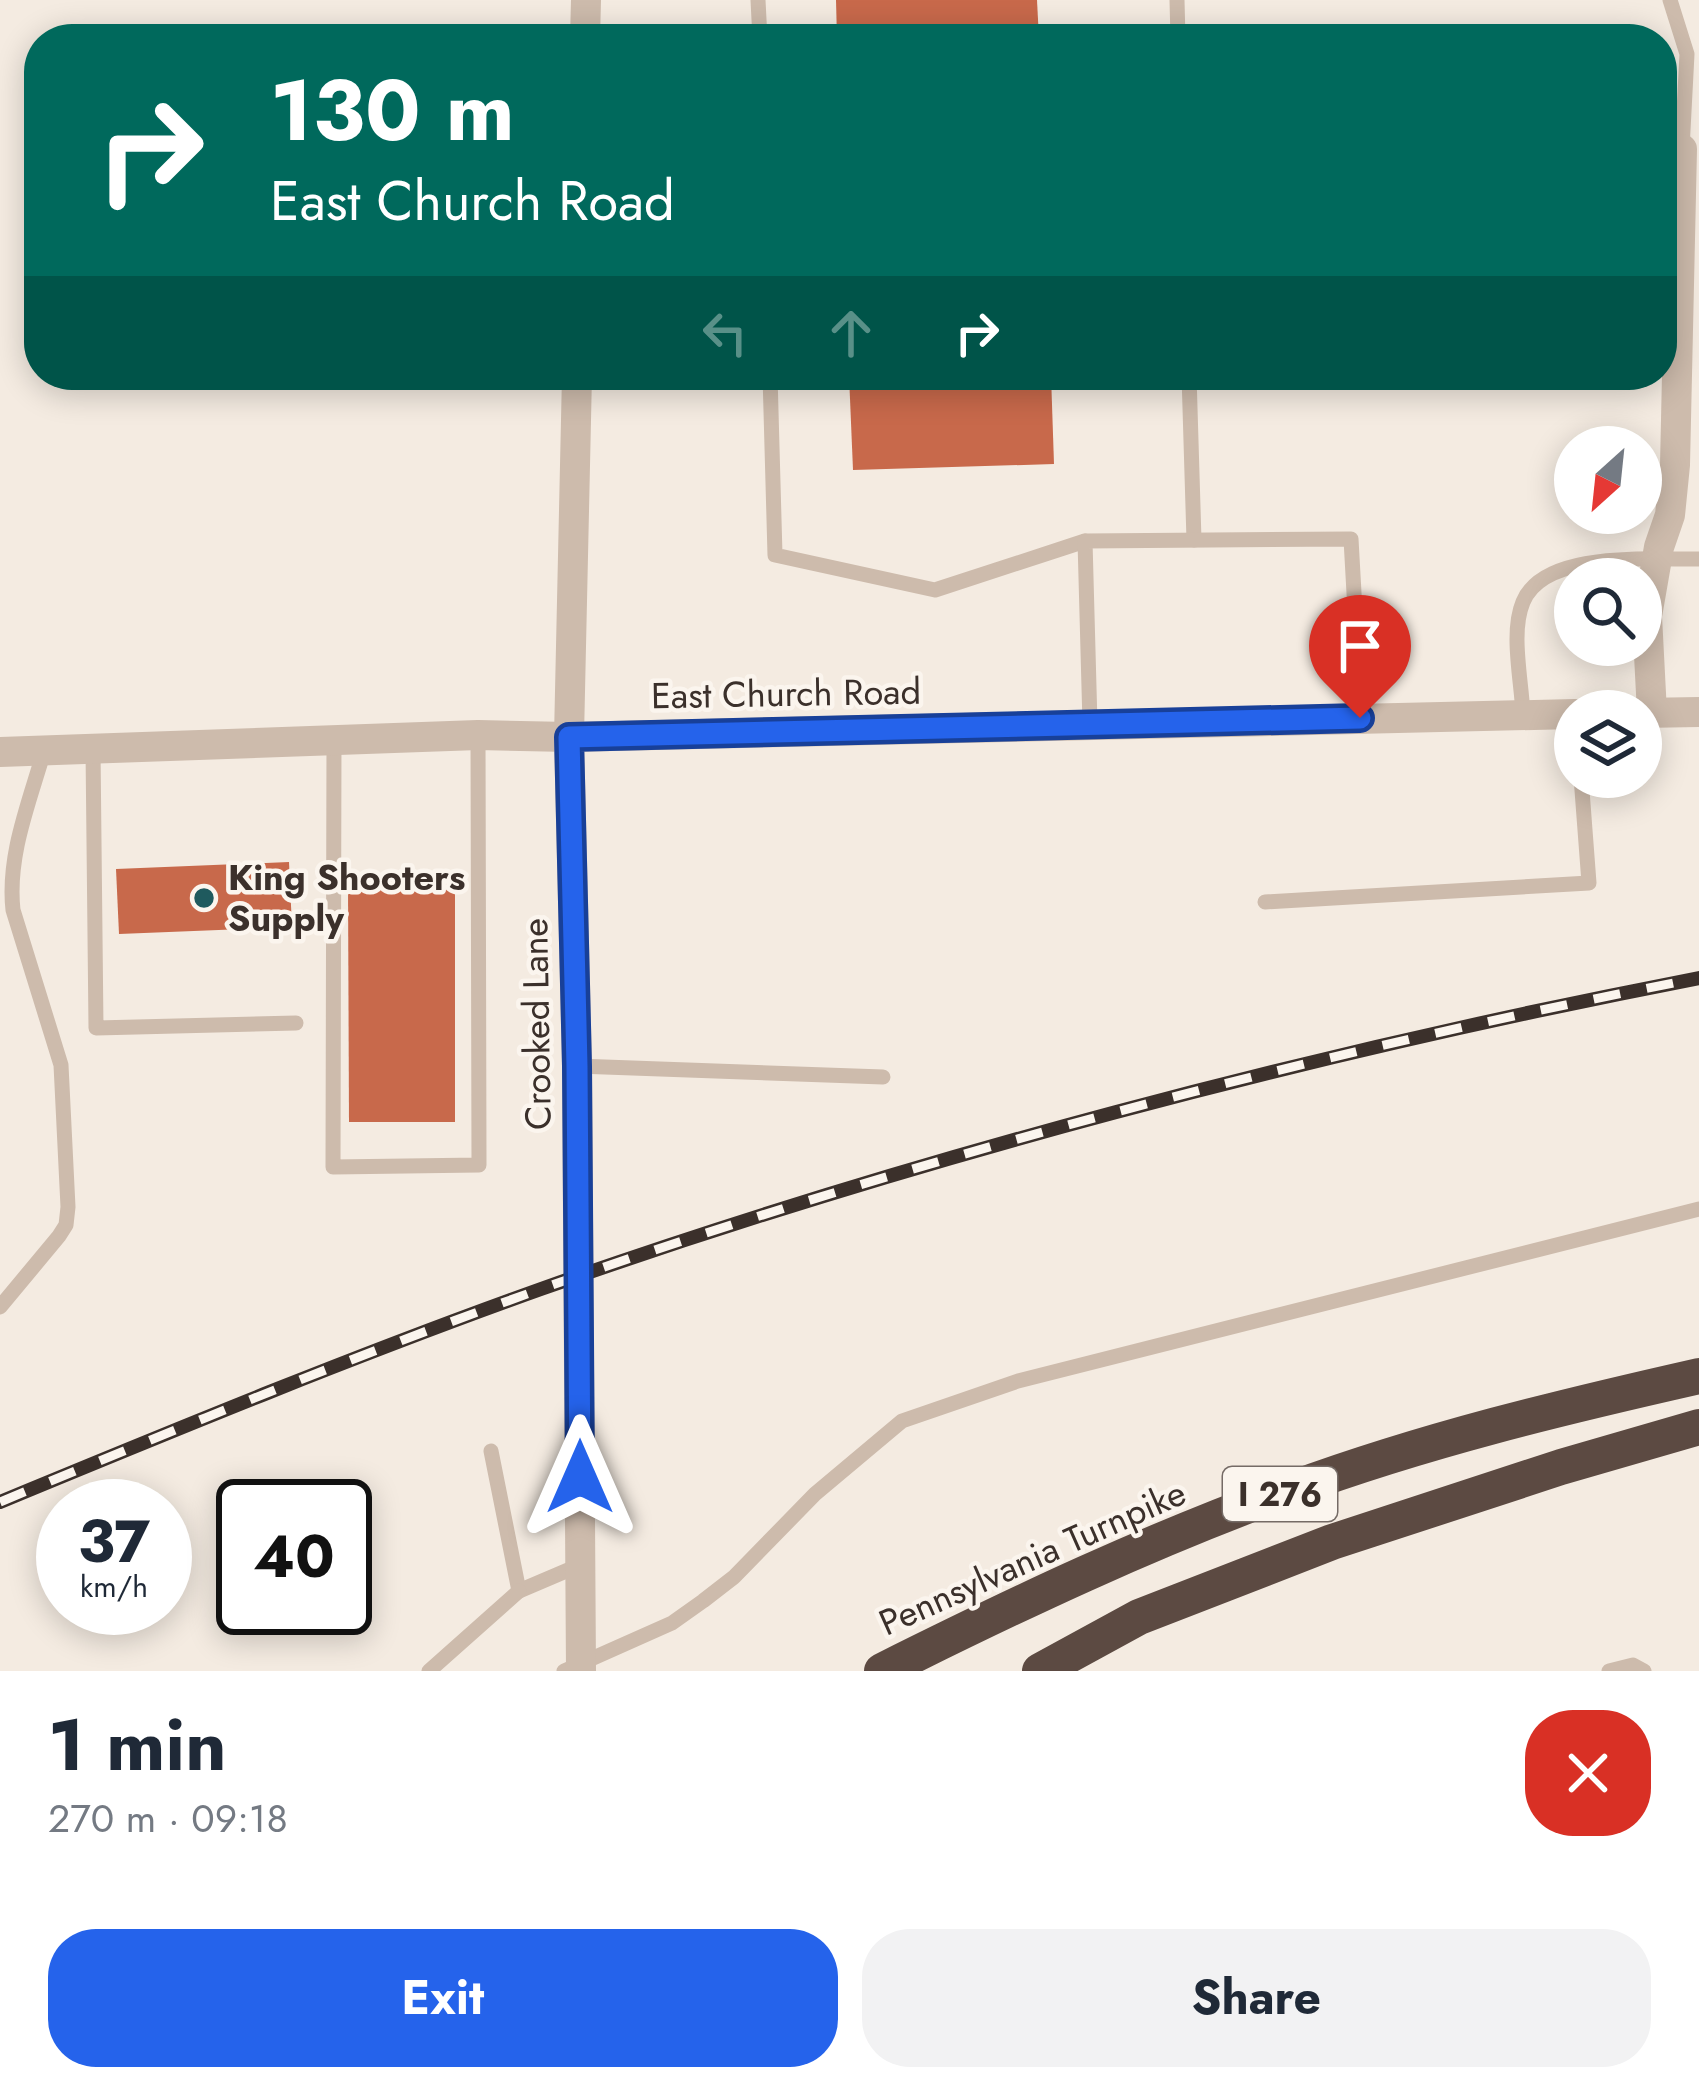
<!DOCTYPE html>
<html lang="en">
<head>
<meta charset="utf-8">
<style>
	:root { --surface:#fff; --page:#f2f2f3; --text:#1f2937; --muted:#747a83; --accent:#2563eb }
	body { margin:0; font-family:Jost,sans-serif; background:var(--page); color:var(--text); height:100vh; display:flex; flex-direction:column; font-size:45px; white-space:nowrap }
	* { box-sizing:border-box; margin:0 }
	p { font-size:39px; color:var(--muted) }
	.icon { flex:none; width:66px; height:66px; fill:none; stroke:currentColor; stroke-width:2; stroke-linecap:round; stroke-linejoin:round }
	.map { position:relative; height:1671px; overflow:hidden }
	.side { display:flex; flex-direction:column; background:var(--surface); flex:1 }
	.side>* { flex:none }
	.guide { position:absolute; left:24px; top:24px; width:1653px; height:366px; border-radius:48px; box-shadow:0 6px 30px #0003; background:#00695c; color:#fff; overflow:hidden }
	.needle { width:78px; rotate:207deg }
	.tools { position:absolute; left:1554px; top:426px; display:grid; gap:24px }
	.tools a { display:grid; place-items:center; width:108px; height:108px; border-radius:50%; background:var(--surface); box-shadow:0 6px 30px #0003; font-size:60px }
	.speed { position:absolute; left:36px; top:1479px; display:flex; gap:24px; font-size:60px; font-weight:700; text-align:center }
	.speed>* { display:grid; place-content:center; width:156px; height:156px; border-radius:50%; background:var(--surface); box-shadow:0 6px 30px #0003; line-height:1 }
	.speed small { font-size:30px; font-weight:400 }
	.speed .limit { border:6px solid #111; border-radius:18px; background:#fff; color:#111 }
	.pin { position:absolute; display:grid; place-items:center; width:102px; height:102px; color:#fff; margin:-123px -51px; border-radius:50% 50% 50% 0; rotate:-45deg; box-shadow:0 0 12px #0007 }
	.pin .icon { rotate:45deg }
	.me { position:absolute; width:132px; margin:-66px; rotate:0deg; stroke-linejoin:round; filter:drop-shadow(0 0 9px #0008) }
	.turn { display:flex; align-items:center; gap:42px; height:252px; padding:0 48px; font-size:54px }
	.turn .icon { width:156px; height:156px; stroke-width:2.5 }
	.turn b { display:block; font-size:84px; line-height:102px }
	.lanes { display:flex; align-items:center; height:114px; padding:0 48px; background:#0003; justify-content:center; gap:60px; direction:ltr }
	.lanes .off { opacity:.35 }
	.round { display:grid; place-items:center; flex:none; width:126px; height:126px; border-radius:48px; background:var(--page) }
	.head { display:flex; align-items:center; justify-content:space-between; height:204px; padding:0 48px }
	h1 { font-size:72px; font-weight:700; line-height:90px }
	.button { display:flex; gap:24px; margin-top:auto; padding:24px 48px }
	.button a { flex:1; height:138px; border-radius:48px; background:var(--accent); color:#fff; font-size:48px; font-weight:700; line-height:138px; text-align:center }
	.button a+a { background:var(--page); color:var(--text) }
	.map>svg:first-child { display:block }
</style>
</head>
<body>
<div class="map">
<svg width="1699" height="1671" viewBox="0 0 1699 1671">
	<rect width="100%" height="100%" fill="#f4ebe1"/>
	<g fill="#c8694b">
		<polygon points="836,0 1037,0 1039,39 837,39"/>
		<polygon points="849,375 1051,375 1054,464 853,470"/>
		<polygon points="289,862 292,927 119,934 116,869"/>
		<polygon points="348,884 455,884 455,1122 349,1122"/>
	</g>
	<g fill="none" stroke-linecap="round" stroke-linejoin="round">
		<g stroke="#cdbbac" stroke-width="15">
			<polyline points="758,0 760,39"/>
			<polyline points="1177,0 1178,39"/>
			<polyline points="1670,0 1687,54 1682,149"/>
			<polyline points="770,375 775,555 935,590 1085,541"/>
			<polyline points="1189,375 1194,540"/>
			<path d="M1523 716C1522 682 1510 633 1523 602 1544 550 1651 560 1699 559"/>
			<polyline points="1090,724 1085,541 1351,539 1361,719"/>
			<polyline points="334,740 333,1167 479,1165 478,735"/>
			<polyline points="93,749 96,1028 296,1023"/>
			<polyline points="1265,902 1589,883 1581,777"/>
			<polyline points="577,1066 883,1077"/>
			<path d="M0 1307 59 1236 66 1225 68 1207 61 1065 13 910C7 856 29 803 44 751"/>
			<polyline points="491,1451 519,1591 580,1565"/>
			<polyline points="429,1671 519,1591"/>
			<polyline points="564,1671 672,1623 703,1601 734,1577 815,1494 902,1421 1018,1381 1699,1209"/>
			<polyline points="1609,1671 1633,1665 1644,1671"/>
		</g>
		<polyline stroke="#cdbbac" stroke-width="30" points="1652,713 1647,616 1659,547 1670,515 1675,465 1682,149"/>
		<g stroke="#cdbbac" stroke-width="30">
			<polyline points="585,39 586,0"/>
			<polyline points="577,375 569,737 577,1066 581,1671"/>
			<polyline points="1641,713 1699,712"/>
			<polyline points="0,752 478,735 569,737 1575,714"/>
		</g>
		<g stroke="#5c4a42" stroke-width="36">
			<path d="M882 1671C1016 1604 1151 1540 1292 1489 1425 1440 1562 1407 1699 1376"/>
			<polyline points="1040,1671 1139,1617 1332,1542 1561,1467 1699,1427"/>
		</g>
		<g stroke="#3b302b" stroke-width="14">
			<path id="rail" d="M0 1502C179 1428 359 1354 541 1289 913 1158 1312 1053 1699 978"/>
		</g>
		<use href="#rail" stroke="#fbf5ee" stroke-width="9" stroke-dasharray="27" stroke-linecap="butt"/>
	</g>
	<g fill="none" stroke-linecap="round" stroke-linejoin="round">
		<g stroke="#184099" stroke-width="30">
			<polyline id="route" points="580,1477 577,1066 569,737 1360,718"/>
		</g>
		<use href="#route" stroke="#2563eb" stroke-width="21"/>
	</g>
	<circle fill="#1f5a5e" stroke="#fbf5ee" stroke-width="4.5" cx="204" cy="898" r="12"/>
	<g text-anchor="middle" stroke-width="9" stroke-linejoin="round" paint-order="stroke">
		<rect fill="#fbf5ee" stroke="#756b66" stroke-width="3" x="1223" y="1467" width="114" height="54" rx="9"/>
		<g font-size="33" font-weight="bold" fill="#3b302b">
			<text x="1280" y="1506">I 276</text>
		</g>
		<g font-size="36" fill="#3b302b" stroke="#fbf5ee">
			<text transform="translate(786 693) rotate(-1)" y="13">East Church Road</text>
			<text transform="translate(536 1024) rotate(-91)" y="13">Crooked Lane</text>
			<text transform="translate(1032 1557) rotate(-24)" y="13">Pennsylvania Turnpike</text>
		</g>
		<g font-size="36" font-weight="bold" fill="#3b302b" stroke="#fbf5ee" text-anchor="start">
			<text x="228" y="890">King Shooters<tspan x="228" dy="41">Supply</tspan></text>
		</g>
	</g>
</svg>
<div class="tools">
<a><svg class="needle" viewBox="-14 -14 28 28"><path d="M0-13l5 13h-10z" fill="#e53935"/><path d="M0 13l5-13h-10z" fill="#747a83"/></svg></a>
<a><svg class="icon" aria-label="search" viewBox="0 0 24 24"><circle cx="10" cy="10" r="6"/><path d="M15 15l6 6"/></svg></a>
<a><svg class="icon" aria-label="layers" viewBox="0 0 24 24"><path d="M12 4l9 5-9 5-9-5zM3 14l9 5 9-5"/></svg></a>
</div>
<div class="speed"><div>37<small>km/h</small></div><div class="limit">40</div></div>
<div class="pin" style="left:1360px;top:718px;background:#d93025"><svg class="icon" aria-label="arrive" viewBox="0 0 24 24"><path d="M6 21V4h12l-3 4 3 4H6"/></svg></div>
<svg class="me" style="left:580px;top:1477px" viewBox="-20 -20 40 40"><path d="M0-17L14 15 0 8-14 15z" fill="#2563eb" stroke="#fff" stroke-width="4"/></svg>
<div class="guide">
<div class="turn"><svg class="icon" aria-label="right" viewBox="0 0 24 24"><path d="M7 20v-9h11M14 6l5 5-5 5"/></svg><div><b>130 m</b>East Church Road</div></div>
<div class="lanes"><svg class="icon off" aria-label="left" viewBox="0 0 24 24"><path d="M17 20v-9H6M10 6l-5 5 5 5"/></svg><svg class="icon off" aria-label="ahead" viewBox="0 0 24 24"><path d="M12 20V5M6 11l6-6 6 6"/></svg><svg class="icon" aria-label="right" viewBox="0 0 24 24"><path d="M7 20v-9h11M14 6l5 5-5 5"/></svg></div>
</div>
</div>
<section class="side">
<div class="head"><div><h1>1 min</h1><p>270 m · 09:18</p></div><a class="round" style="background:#d93025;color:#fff"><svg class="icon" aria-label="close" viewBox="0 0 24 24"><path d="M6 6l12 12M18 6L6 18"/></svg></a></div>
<div class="button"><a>Exit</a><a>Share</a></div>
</section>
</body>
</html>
